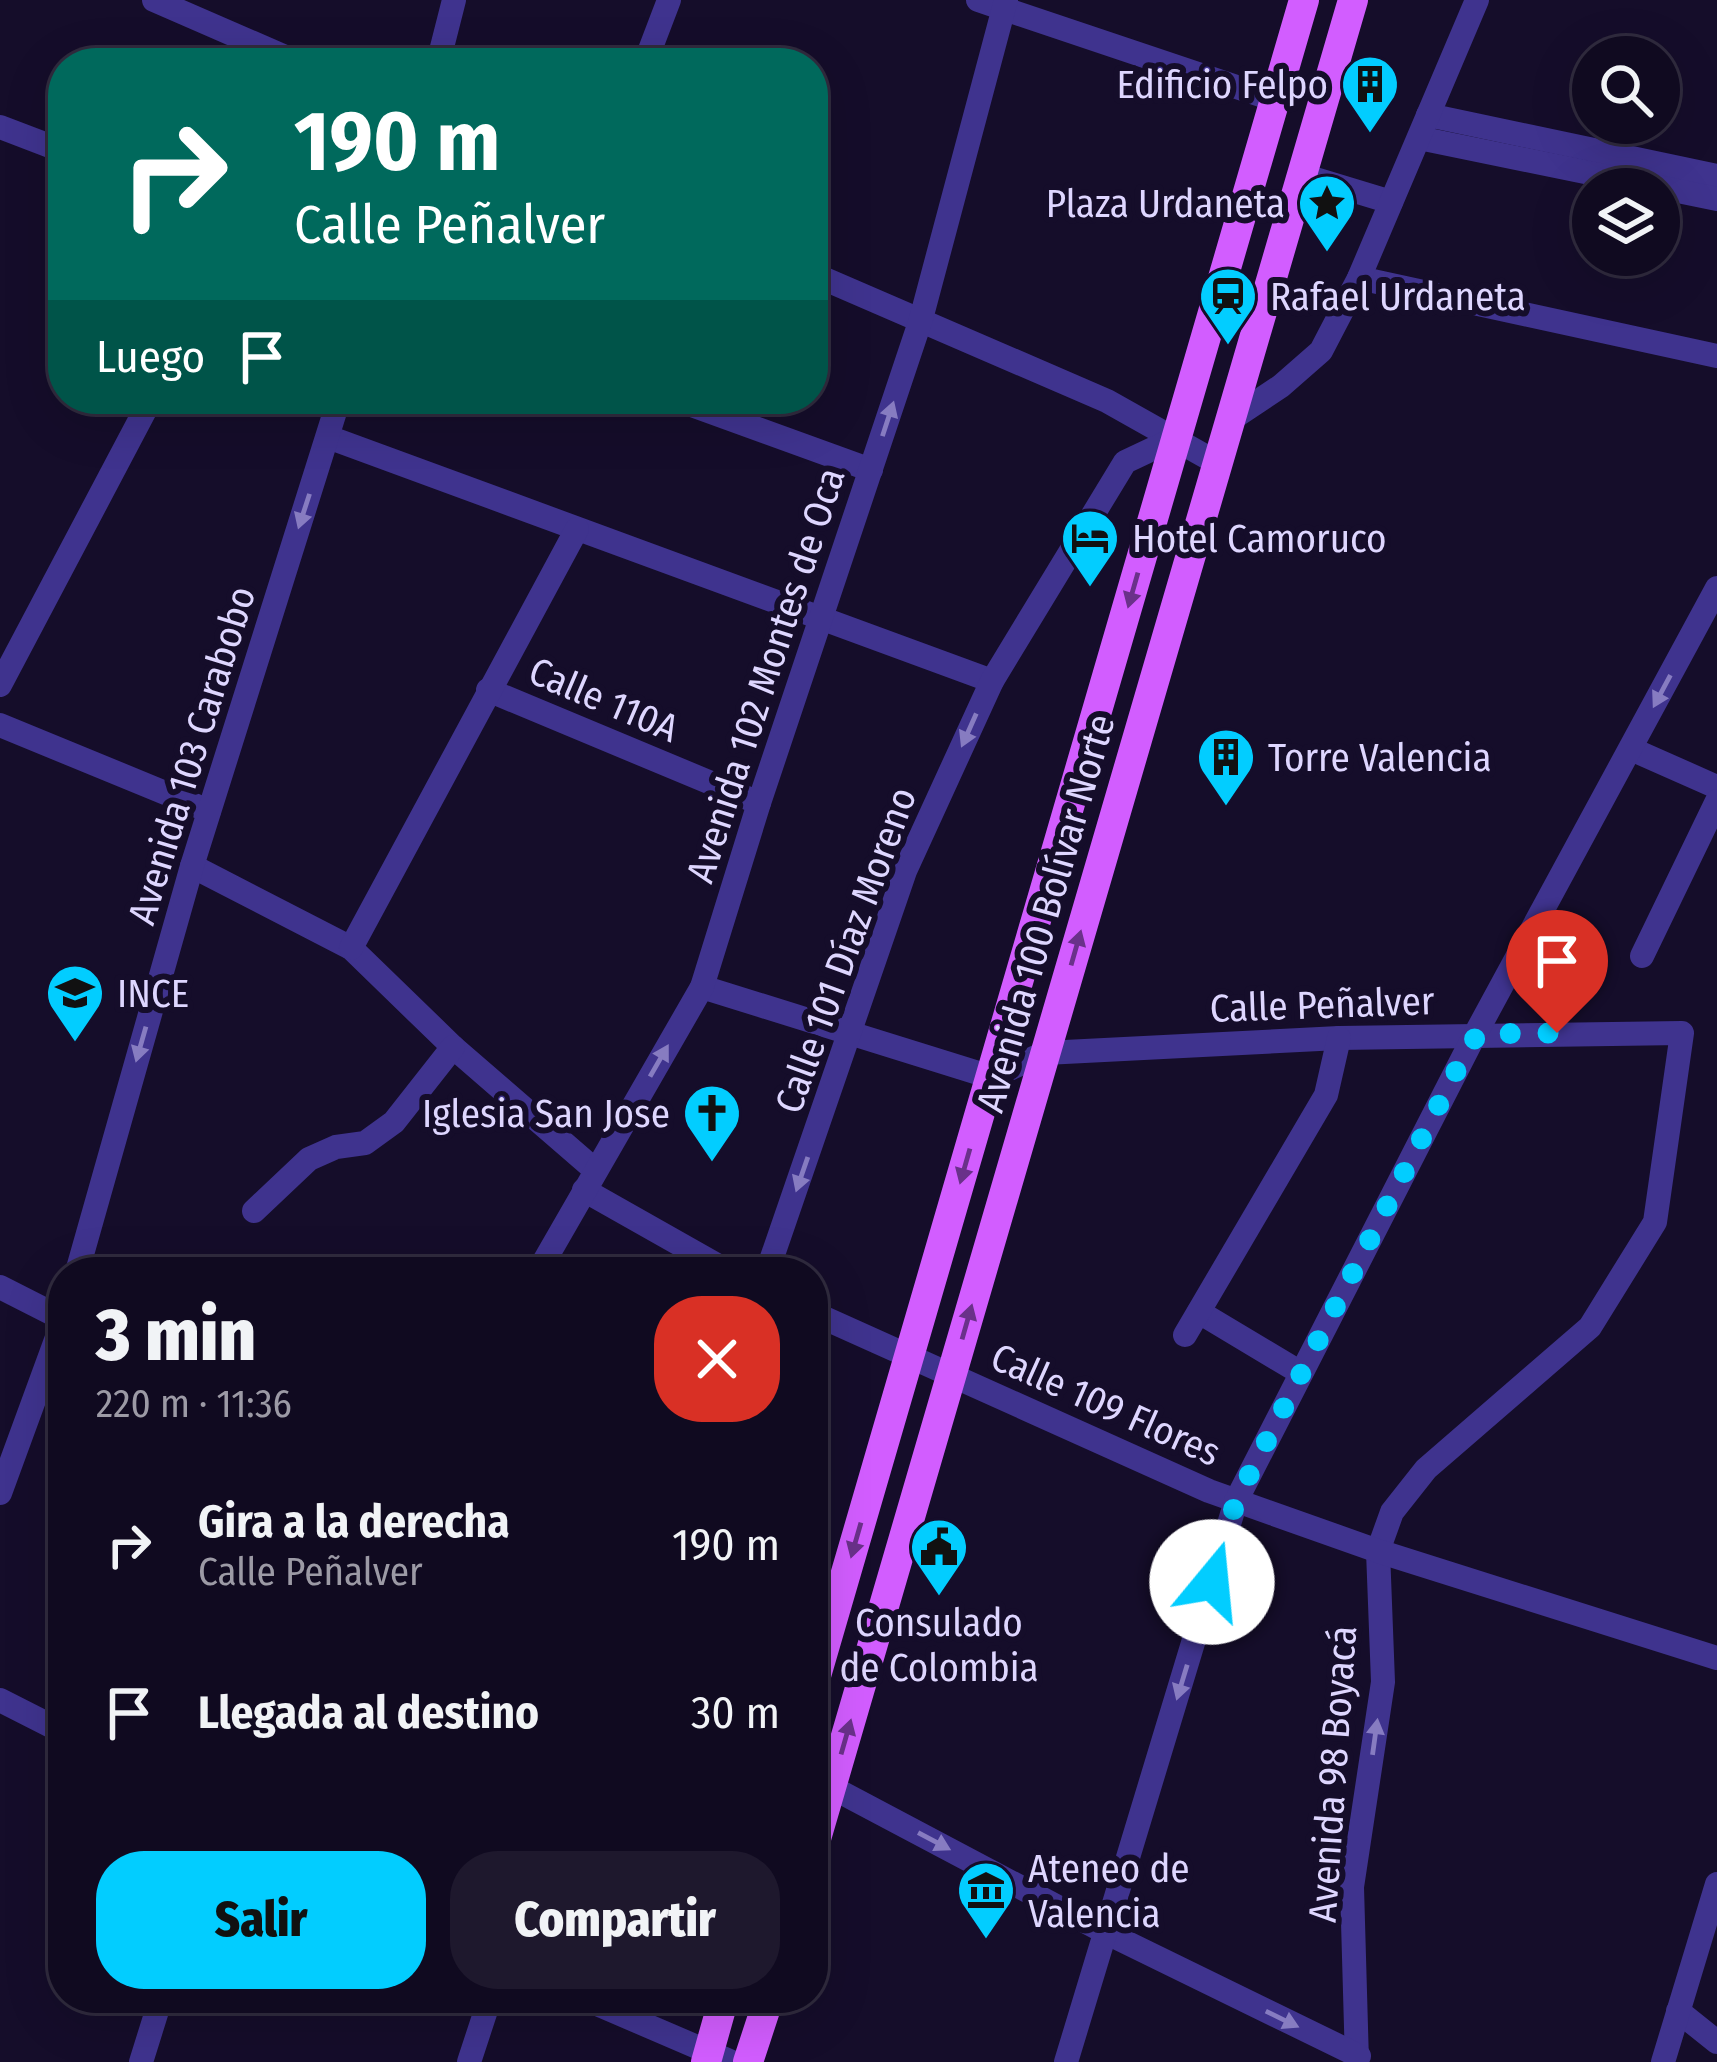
<!DOCTYPE html>
<html lang="es">
<head>
<meta charset="utf-8">
<style>
	:root { --surface:#100a20; --page:#1e182d; --text:#f1f3f6; --muted:#9c9aa5; --line:#302b3e; --accent:#02cdff }
	body { margin:0; font-family:"Fira Sans Condensed",sans-serif; background:var(--page); color:var(--text); height:100vh; display:flex; flex-direction:column; font-size:45px; white-space:nowrap }
	* { box-sizing:border-box; margin:0 }
	p { font-size:39px; color:var(--muted) }
	.icon { flex:none; width:66px; height:66px; fill:none; stroke:currentColor; stroke-width:2; stroke-linecap:round; stroke-linejoin:round }
	.map { position:relative; flex:1; overflow:hidden }
	.drawer { position:absolute; left:48px; top:1257px; width:780px; height:756px; display:flex; flex-direction:column; background:var(--surface); border-radius:48px; box-shadow:0 12px 48px #0002,0 0 0 3px var(--line) }
	.drawer>* { flex:none }
	.hud { position:absolute; left:48px; top:48px; width:780px; height:366px; border-radius:48px; box-shadow:0 12px 48px #0002,0 0 0 3px var(--line); background:#00695c; color:#fff; overflow:hidden }
	.buttons { position:absolute; left:1572px; top:36px; display:grid; gap:24px }
	.buttons a { display:grid; place-items:center; width:108px; height:108px; border-radius:50%; background:var(--surface); box-shadow:0 12px 48px #0002,0 0 0 3px var(--line); font-size:60px }
	.pin { position:absolute; display:grid; place-items:center; width:102px; height:102px; color:#fff; margin:-123px -51px; border-radius:50% 50% 50% 0; rotate:-45deg; box-shadow:0 0 12px #0007 }
	.pin .icon { rotate:45deg }
	.me { position:absolute; width:132px; margin:-66px; rotate:17deg; stroke-linejoin:round; filter:drop-shadow(0 0 9px #0008) }
	.turn { display:flex; align-items:center; gap:42px; height:252px; padding:0 48px; font-size:54px }
	.turn .icon { width:156px; height:156px; stroke-width:2.5 }
	.turn b { display:block; font-size:84px; line-height:102px }
	.then { display:flex; align-items:center; height:114px; padding:0 48px; background:#0003; gap:24px; font-size:45px }
	.round { display:grid; place-items:center; flex:none; width:126px; height:126px; border-radius:48px; background:var(--page) }
	.head { display:flex; align-items:center; justify-content:space-between; height:204px; padding:0 48px }
	h1 { font-size:72px; font-weight:800; line-height:90px }
	.cta { display:flex; gap:24px; margin-top:auto; padding:24px 48px }
	.cta a { flex:1; height:138px; border-radius:48px; background:var(--accent); color:#111; font-size:48px; font-weight:800; line-height:138px; text-align:center }
	.cta a+a { background:var(--page); color:var(--text) }
	ul { padding:0; list-style:none }
	li { display:flex; align-items:center; gap:36px; height:168px; padding:0 48px }
	li div { flex:1 }
	li b { display:block; font-size:45px }
	li em { font-style:normal }
	.map>svg:first-child { display:block }
</style>
</head>
<body>
<div class="map">
<svg width="1717" height="2062" viewBox="0 0 1717 2062">
	<rect width="100%" height="100%" fill="#150d2a"/>
	<g fill="none" stroke-linecap="round" stroke-linejoin="round">
		<g stroke="#3f338e" stroke-width="24">
			<polyline points="154,0 299,63"/>
			<polyline points="978,0 1275,100"/>
			<polyline points="438,63 454,0"/>
			<polyline points="645,63 669,0"/>
			<polyline points="1428,115 1717,176"/>
			<polyline points="0,127 63,151"/>
			<polyline points="1419,138 1717,199"/>
			<polyline points="1302,175 1391,202"/>
			<polyline points="813,274 1107,401 1219,464"/>
			<polyline points="1359,278 1717,356"/>
			<polyline points="675,399 871,470"/>
			<polyline points="1230,420 1281,386 1321,351 1359,278 1477,0"/>
			<polyline points="328,437 992,681"/>
			<polyline points="0,685 151,399"/>
			<polyline points="488,690 759,803"/>
			<polyline points="0,725 209,811"/>
			<polyline points="1631,749 1717,787"/>
			<polyline points="192,866 351,948 453,1047 595,1170"/>
			<polyline points="351,948 577,529"/>
			<polyline points="1642,956 1717,801"/>
			<polyline points="702,987 991,1077 1045,1053 1339,1038 1682,1033 1655,1222 1590,1327 1426,1469 1392,1512 1378,1551 1383,1682 1352,1887 1357,2062"/>
			<polyline points="584,1190 729,1272"/>
			<polyline points="254,1211 309,1159 336,1147 365,1143 394,1122 453,1047"/>
			<polyline points="77,1272 192,866 339,399"/>
			<polyline points="538,1272 702,987 759,803 921,319 1006,0"/>
			<polyline points="767,1272 905,871 992,681 1125,462 1178,437"/>
			<polyline points="0,1287 63,1319"/>
			<polyline points="1199,1312 1301,1373"/>
			<polyline points="813,1313 1209,1491 1378,1551 1717,1658"/>
			<polyline points="1185,1335 1326,1095 1339,1038"/>
			<polyline points="0,1493 63,1321"/>
			<polyline points="0,1700 63,1732"/>
			<polyline points="831,1787 1105,1932 1359,2056"/>
			<polyline points="583,1998 732,2062"/>
			<polyline points="1678,2011 1717,2042"/>
			<polyline points="141,2062 161,1998"/>
			<polyline points="469,2062 490,1998"/>
			<polyline points="1066,2062 1236,1501 1470,1044 1717,588"/>
			<polyline points="1663,2062 1717,1884"/>
		</g>
		<g stroke="#d25dff" stroke-width="30">
			<polyline points="813,1686 1304,0"/>
			<polyline points="813,1849 1353,0"/>
			<polyline points="706,2062 724,1998"/>
			<polyline points="748,2062 769,1998"/>
		</g>
	</g>
	<defs><path id="oneway-solid" d="M-6-.8H1V-3.2L6.5 0L1 3.2V.8H-6Z" transform="scale(3)"/></defs>
	<g fill="#877cc1">
		<use href="#oneway-solid" transform="translate(888 419) rotate(-72)"/>
		<use href="#oneway-solid" transform="translate(304 511) rotate(108)"/>
		<use href="#oneway-solid" transform="translate(1662 691) rotate(118)"/>
		<use href="#oneway-solid" transform="translate(969 730) rotate(114)"/>
		<use href="#oneway-solid" transform="translate(141 1044) rotate(106)"/>
		<use href="#oneway-solid" transform="translate(659 1061) rotate(-60)"/>
		<use href="#oneway-solid" transform="translate(802 1174) rotate(109)"/>
		<use href="#oneway-solid" transform="translate(1182 1682) rotate(107)"/>
		<use href="#oneway-solid" transform="translate(1375 1737) rotate(-82)"/>
		<use href="#oneway-solid" transform="translate(934 1841) rotate(28)"/>
		<use href="#oneway-solid" transform="translate(1282 2019) rotate(26)"/>
	</g>
	<g fill="#6a318a">
		<use href="#oneway-solid" transform="translate(1133 590) rotate(106)"/>
		<use href="#oneway-solid" transform="translate(1076 948) rotate(-74)"/>
		<use href="#oneway-solid" transform="translate(965 1166) rotate(106)"/>
		<use href="#oneway-solid" transform="translate(967 1322) rotate(-74)"/>
		<use href="#oneway-solid" transform="translate(856 1540) rotate(106)"/>
		<use href="#oneway-solid" transform="translate(846 1737) rotate(-74)"/>
	</g>
	<g fill="none" stroke-linecap="round" stroke-linejoin="round">
		<polyline stroke="#02cdff" stroke-width="21" stroke-dasharray="0 37.8" points="1212,1582 1236,1501 1470,1044 1479,1034 1557,1033"/>
	</g>
	<defs>
		<g id="building-pin" transform="scale(3)"><path d="M0 17L-7.5 6A9.5 9.5 0 1 1 7.5 6Z" fill="#02cdff" stroke="#150d2a"/><path d="M-4-6H4V6H1V3H-1V6H-4ZM-2.5-4.3h1.7v1.8h-1.7ZM.8-4.3h1.7v1.8H.8ZM-2.5-1h1.7V.8h-1.7ZM.8-1h1.7V.8H.8Z" fill="#111"/></g>
		<g id="sight-pin" transform="scale(3)"><path d="M0 17L-7.5 6A9.5 9.5 0 1 1 7.5 6Z" fill="#02cdff" stroke="#150d2a"/><path d="M0-6L1.8-2.2L6-1.7L2.9 1.2L3.7 5.4L0 3.3L-3.7 5.4L-2.9 1.2L-6-1.7L-1.8-2.2Z" fill="#111"/></g>
		<g id="station-pin" transform="scale(3)"><path d="M0 17L-7.5 6A9.5 9.5 0 1 1 7.5 6Z" fill="#02cdff" stroke="#150d2a"/><path d="M-3-6H3Q5-6 5-4V2Q5 4 3 4L4.5 6H3L1.5 4h-3L-3 6H-4.5L-3 4Q-5 4-5 2V-4Q-5-6-3-6ZM-3.5-4v3h7v-3ZM-3.5 1v1.5H-2V1ZM2 1v1.5H3.5V1Z" fill="#111"/></g>
		<g id="hotel-pin" transform="scale(3)"><path d="M0 17L-7.5 6A9.5 9.5 0 1 1 7.5 6Z" fill="#02cdff" stroke="#150d2a"/><path d="M-6-4.5h1.5V1H6V5H4.5V3h-9V5H-6ZM-4 0a1.8 1.8 0 1 1 3.6 0ZM.5 0V-2.5h3Q6-2.5 6 0Z" fill="#111"/></g>
		<g id="university-pin" transform="scale(3)"><path d="M0 17L-7.5 6A9.5 9.5 0 1 1 7.5 6Z" fill="#02cdff" stroke="#150d2a"/><path d="M0-5L7-2L0 1L-7-2ZM-4 1L0 2.5L4 1V4Q0 6-4 4Z" fill="#111"/></g>
		<g id="church-pin" transform="scale(3)"><path d="M0 17L-7.5 6A9.5 9.5 0 1 1 7.5 6Z" fill="#02cdff" stroke="#150d2a"/><path d="M-1.2-6h2.4v3.5h3.3v2.4h-3.3V6h-2.4V-.1h-3.3v-2.4h3.3Z" fill="#111"/></g>
		<g id="civic-pin" transform="scale(3)"><path d="M0 17L-7.5 6A9.5 9.5 0 1 1 7.5 6Z" fill="#02cdff" stroke="#150d2a"/><path d="M-.6-6.5H3V-4.5H.6V-3L4-1V1h2V6H-6V1h2V-1L-.6-3ZM-1.2 2.5V6h2.4V2.5Z" fill="#111"/></g>
		<g id="museum-pin" transform="scale(3)"><path d="M0 17L-7.5 6A9.5 9.5 0 1 1 7.5 6Z" fill="#02cdff" stroke="#150d2a"/><path d="M0-6L6-3V-2H-6V-3ZM-5-1h2V3h-2ZM-1-1h2V3h-2ZM3-1h2V3H3ZM-6 4H6V6H-6Z" fill="#111"/></g>
	</defs>
	<g fill-rule="evenodd">
		<use href="#building-pin" x="1370" y="84"/>
		<use href="#sight-pin" x="1327" y="203"/>
		<use href="#station-pin" x="1228" y="296"/>
		<use href="#hotel-pin" x="1090" y="538"/>
		<use href="#building-pin" x="1226" y="757"/>
		<use href="#university-pin" x="75" y="993"/>
		<use href="#church-pin" x="712" y="1113"/>
		<use href="#civic-pin" x="939" y="1547"/>
		<use href="#museum-pin" x="986" y="1890"/>
	</g>
	<g text-anchor="middle" stroke-width="12" stroke-linejoin="round" paint-order="stroke">
		<g font-size="39" fill="#ded6ff" stroke="#150d2a" text-anchor="start">
			<text x="1328" y="98" text-anchor="end">Edificio Felpo</text>
			<text x="1285" y="217" text-anchor="end">Plaza Urdaneta</text>
			<text x="1270" y="310">Rafael Urdaneta</text>
			<text x="1132" y="552">Hotel Camoruco</text>
			<text x="1268" y="771">Torre Valencia</text>
			<text x="117" y="1007">INCE</text>
			<text x="670" y="1127" text-anchor="end">Iglesia San Jose</text>
			<text x="939" y="1636" text-anchor="middle">Consulado<tspan x="939" dy="45">de Colombia</tspan></text>
			<text x="1028" y="1882">Ateneo de<tspan x="1028" dy="45">Valencia</tspan></text>
		</g>
		<g font-size="39" fill="#ded6ff" stroke="#150d2a">
			<text transform="translate(765 675) rotate(-72)" y="14">Avenida 102 Montes de Oca</text>
			<text transform="translate(604 699) rotate(23)" y="14">Calle 110A</text>
			<text transform="translate(191 755) rotate(-73)" y="14">Avenida 103 Carabobo</text>
			<text transform="translate(1045 913) rotate(-74)" y="14">Avenida 100 Bolívar Norte</text>
			<text transform="translate(845 950) rotate(-70)" y="14">Calle 101 Díaz Moreno</text>
			<text transform="translate(1322 1004) rotate(-2)" y="14">Calle Peñalver</text>
			<text transform="translate(1106 1404) rotate(24)" y="14">Calle 109 Flores</text>
			<text transform="translate(1332 1774) rotate(-86)" y="14">Avenida 98 Boyacá</text>
		</g>
	</g>
</svg>
<div class="buttons">
<a><svg class="icon" aria-label="search" viewBox="0 0 24 24"><circle cx="10" cy="10" r="6"/><path d="M15 15l6 6"/></svg></a>
<a><svg class="icon" aria-label="layers" viewBox="0 0 24 24"><path d="M12 4l9 5-9 5-9-5zM3 14l9 5 9-5"/></svg></a>
</div>
<div class="pin" style="left:1557px;top:1033px;background:#d93025"><svg class="icon" aria-label="arrive" viewBox="0 0 24 24"><path d="M6 21V4h12l-3 4 3 4H6"/></svg></div>
<svg class="me" style="left:1212px;top:1582px" viewBox="-20 -20 40 40"><circle r="19" fill="#fff"/><path d="M0-13L10 11 0 6-10 11z" fill="#02cdff"/></svg>
<div class="hud">
<div class="turn"><svg class="icon" aria-label="right" viewBox="0 0 24 24"><path d="M7 20v-9h11M14 6l5 5-5 5"/></svg><div><b>190 m</b>Calle Peñalver</div></div>
<div class="then">Luego<svg class="icon" aria-label="arrive" viewBox="0 0 24 24"><path d="M6 21V4h12l-3 4 3 4H6"/></svg></div>
</div>
<section class="drawer">
<div class="head"><div><h1>3 min</h1><p>220 m · 11:36</p></div><a class="round" style="background:#d93025;color:#fff"><svg class="icon" aria-label="close" viewBox="0 0 24 24"><path d="M6 6l12 12M18 6L6 18"/></svg></a></div>
<ul>
<li><svg class="icon" aria-label="right" viewBox="0 0 24 24"><path d="M7 20v-9h11M14 6l5 5-5 5"/></svg><div><b>Gira a la derecha</b><p>Calle Peñalver</p></div><em>190 m</em></li>
<li><svg class="icon" aria-label="arrive" viewBox="0 0 24 24"><path d="M6 21V4h12l-3 4 3 4H6"/></svg><div><b>Llegada al destino</b></div><em>30 m</em></li>
</ul>
<div class="cta"><a>Salir</a><a>Compartir</a></div>
</section>
</div>
</body>
</html>
